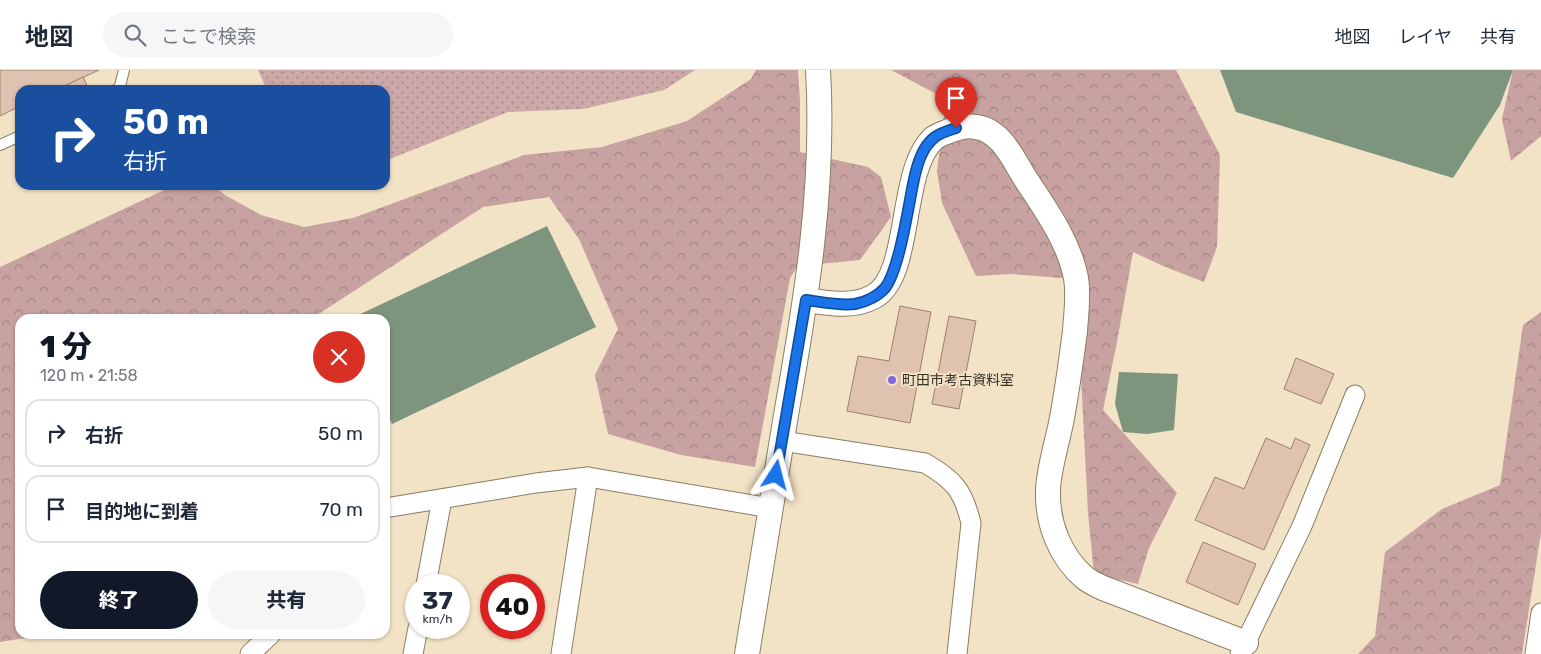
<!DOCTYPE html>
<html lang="ja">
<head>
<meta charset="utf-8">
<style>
	:root { --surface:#fff; --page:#f6f6f7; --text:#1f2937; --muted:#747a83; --line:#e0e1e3; --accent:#111827 }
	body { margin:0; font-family:Rubik,"Noto Sans JP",sans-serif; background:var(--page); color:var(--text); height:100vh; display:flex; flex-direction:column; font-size:19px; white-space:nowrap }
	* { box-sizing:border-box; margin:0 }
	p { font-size:16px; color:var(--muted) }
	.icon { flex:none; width:28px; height:28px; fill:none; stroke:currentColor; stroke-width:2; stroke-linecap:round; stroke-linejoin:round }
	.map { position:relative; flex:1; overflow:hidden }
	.details { position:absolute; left:15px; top:244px; width:375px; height:325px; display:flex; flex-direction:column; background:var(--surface); border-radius:15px; box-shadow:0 1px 4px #0004 }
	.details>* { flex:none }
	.hud { position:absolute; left:15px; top:15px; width:375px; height:105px; border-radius:15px; box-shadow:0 1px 4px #0004; background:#1a4fa0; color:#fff; overflow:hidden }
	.speed { position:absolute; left:405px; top:504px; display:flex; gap:10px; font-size:25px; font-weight:700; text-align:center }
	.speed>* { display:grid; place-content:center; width:65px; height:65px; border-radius:50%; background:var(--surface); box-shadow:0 1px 4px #0004; line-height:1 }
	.speed small { font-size:12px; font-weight:400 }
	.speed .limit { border:8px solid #d22; background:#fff; color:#111 }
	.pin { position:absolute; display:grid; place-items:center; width:42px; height:42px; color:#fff; margin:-51px -21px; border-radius:50% 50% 50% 0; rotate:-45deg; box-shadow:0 0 5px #0007 }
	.pin .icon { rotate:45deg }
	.me { position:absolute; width:55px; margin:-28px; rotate:9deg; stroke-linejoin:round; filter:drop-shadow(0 0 4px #0008) }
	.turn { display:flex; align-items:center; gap:18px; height:105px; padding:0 25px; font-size:22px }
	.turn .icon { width:65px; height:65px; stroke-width:2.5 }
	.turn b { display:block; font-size:35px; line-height:42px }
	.round { display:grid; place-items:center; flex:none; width:52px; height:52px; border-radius:26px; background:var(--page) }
	.headline { display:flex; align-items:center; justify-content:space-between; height:85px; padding:0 25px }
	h1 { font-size:30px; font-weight:800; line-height:38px; color:var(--accent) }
	.primary-button { display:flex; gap:10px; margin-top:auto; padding:10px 25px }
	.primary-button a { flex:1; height:58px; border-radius:30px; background:var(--accent); color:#fff; font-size:20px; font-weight:800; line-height:58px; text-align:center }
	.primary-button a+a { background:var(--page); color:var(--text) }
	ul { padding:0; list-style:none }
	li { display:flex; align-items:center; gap:15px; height:68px; margin:0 10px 8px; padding:0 15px; border:2px solid var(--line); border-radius:15px }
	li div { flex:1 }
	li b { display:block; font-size:19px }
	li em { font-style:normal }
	header { display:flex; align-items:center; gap:30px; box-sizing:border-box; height:70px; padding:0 25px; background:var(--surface); border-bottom:1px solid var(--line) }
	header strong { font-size:24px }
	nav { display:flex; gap:28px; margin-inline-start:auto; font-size:18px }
	.search { width:350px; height:45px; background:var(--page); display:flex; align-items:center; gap:12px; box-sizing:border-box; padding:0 18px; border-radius:28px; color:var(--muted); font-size:19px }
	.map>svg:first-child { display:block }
</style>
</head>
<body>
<header>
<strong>地図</strong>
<div class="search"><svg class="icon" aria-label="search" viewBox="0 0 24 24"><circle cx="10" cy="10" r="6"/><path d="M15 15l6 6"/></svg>ここで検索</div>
<nav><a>地図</a><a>レイヤ</a><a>共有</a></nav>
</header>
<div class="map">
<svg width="1541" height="584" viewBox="0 0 1541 584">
	<defs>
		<pattern id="green-dots" width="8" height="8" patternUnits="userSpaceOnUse" patternTransform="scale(1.25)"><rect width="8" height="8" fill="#cca9a8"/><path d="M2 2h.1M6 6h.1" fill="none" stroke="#a68a89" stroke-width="1.8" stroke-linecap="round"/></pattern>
		<pattern id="forest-crowns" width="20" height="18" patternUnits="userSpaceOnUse" patternTransform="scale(1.25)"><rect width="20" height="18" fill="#c8a2a1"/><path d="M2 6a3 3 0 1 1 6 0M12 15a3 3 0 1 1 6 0" fill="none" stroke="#a38583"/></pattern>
	</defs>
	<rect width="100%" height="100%" fill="#f2e2c6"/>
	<polygon fill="url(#green-dots)" points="258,0 695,0 664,20 583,39 508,42 385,91 385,20 267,20"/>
	<g fill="url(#forest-crowns)">
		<polygon points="756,0 798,0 800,31 800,82 868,97 881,107 891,147 860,190 798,196 790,208 755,397 681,385 608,364 595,305 618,259 579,169 549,127 483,137 311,249 20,249 20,564 34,564 32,567 0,572 0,197 175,115 213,115 225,125 261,145 304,157 353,148 524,85 602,77 687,51 751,9"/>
		<polygon points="891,0 1176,0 1220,85 1217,177 1204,212 1163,196 1133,182 1117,272 1103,340 1177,423 1149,478 1138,514 1094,504 1088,443 1076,209 1011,204 976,206 942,133 937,101 946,29"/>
		<polygon points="1513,0 1541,0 1541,66 1511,91 1502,49"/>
		<polygon points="1541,242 1541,462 1522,584 1358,584 1375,566 1385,482 1442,439 1500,415 1523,255"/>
	</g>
	<g fill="#7d957c">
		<polygon points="1220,0 1513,0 1500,35 1453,108 1236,42"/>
		<polygon points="547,156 596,257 392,354 385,340 385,249 350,249"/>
		<polygon points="1119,302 1178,304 1174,360 1147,364 1123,362 1115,334"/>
	</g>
	<g fill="#e0c2b1" stroke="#9c8071">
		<polygon points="0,0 99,0 56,20 20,20 20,36 0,46"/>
		<polygon points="83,7 89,20 64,20 62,17"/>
		<polygon points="900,236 931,242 910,353 847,341 858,286 889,291"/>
		<polygon points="949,246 976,251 959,339 932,334"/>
		<polygon points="1296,288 1334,304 1321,334 1284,319"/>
		<polygon points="1266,368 1291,379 1295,368 1310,375 1264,480 1195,450 1215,407 1244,419"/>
		<polygon points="1203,472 1256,494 1238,535 1186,512"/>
	</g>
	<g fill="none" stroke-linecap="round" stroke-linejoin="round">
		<g stroke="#8c7d63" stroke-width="12">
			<g id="service">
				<polyline points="116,20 120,16 124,0"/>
				<polyline points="0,75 20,66"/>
			</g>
		</g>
		<g stroke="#8c7d63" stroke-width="21">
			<g id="minor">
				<path d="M782 371 925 393C954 410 963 420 971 453L957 584"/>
				<polyline points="385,438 536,413 588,407 771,438"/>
				<polyline points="426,515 442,429"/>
				<polyline points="250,584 271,564"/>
				<polyline points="413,584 418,558"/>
				<polyline points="561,584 588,407"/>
				<polyline points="1240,584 1302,456 1355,325"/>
				<polyline points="1535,584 1541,543"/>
			</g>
		</g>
		<g stroke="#8c7d63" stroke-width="26">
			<g id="tertiary">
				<path d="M806 230C829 233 852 238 873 227 913 207 898 100 934 68 938 65 944 63 949 61 957 58 967 55 976 57 1001 60 1013 89 1025 108 1045 139 1069 171 1076 208 1079 226 1076 244 1075 261 1071 292 1067 322 1061 353 1057 373 1048 402 1048 421 1047 453 1060 487 1085 508 1090 512 1097 515 1103 518L1246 573"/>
				<path d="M747 584C760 504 773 425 786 345 806 231 825 117 818 0"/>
			</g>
		</g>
		<use href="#service" stroke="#fff" stroke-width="10"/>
		<use href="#minor" stroke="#fff" stroke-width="19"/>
		<use href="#tertiary" stroke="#fff" stroke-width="24"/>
	</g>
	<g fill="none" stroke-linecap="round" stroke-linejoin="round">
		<g stroke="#114b97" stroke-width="12">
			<path id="route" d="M776 405 806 230C822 232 839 236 855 234 866 232 878 226 885 218 899 200 908 139 913 114 916 99 921 77 935 67 940 63 950 60 956 58"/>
		</g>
		<use href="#route" stroke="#1a73e8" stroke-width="9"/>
	</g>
	<circle fill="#7c69e4" stroke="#f2e2c6" stroke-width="2" cx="892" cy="310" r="5"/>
	<g text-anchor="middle" stroke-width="4" stroke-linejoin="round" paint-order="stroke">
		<g font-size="14" fill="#373126" stroke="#f2e2c6" text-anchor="start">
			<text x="902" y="315">町田市考古資料室</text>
		</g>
	</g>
</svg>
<div class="speed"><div>37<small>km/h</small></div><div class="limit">40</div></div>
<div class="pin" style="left:956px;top:58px;background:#d93025"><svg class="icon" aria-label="arrive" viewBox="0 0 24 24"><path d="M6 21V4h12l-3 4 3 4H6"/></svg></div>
<svg class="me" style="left:776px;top:405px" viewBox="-20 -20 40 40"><path d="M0-17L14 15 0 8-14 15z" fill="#1a73e8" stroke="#fff" stroke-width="4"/></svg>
<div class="hud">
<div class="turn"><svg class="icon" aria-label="right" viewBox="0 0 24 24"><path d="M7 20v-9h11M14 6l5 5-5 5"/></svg><div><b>50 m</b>右折</div></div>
</div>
<section class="details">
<div class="headline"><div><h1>1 分</h1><p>120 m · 21:58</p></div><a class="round" style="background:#d93025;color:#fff"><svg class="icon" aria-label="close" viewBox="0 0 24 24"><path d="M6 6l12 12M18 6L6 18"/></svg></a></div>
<ul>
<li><svg class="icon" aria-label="right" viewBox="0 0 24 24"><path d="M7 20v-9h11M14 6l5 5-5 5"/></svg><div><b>右折</b></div><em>50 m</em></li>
<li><svg class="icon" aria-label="arrive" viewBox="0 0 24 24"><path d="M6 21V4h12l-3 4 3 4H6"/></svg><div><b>目的地に到着</b></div><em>70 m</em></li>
</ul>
<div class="primary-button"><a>終了</a><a>共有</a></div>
</section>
</div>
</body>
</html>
